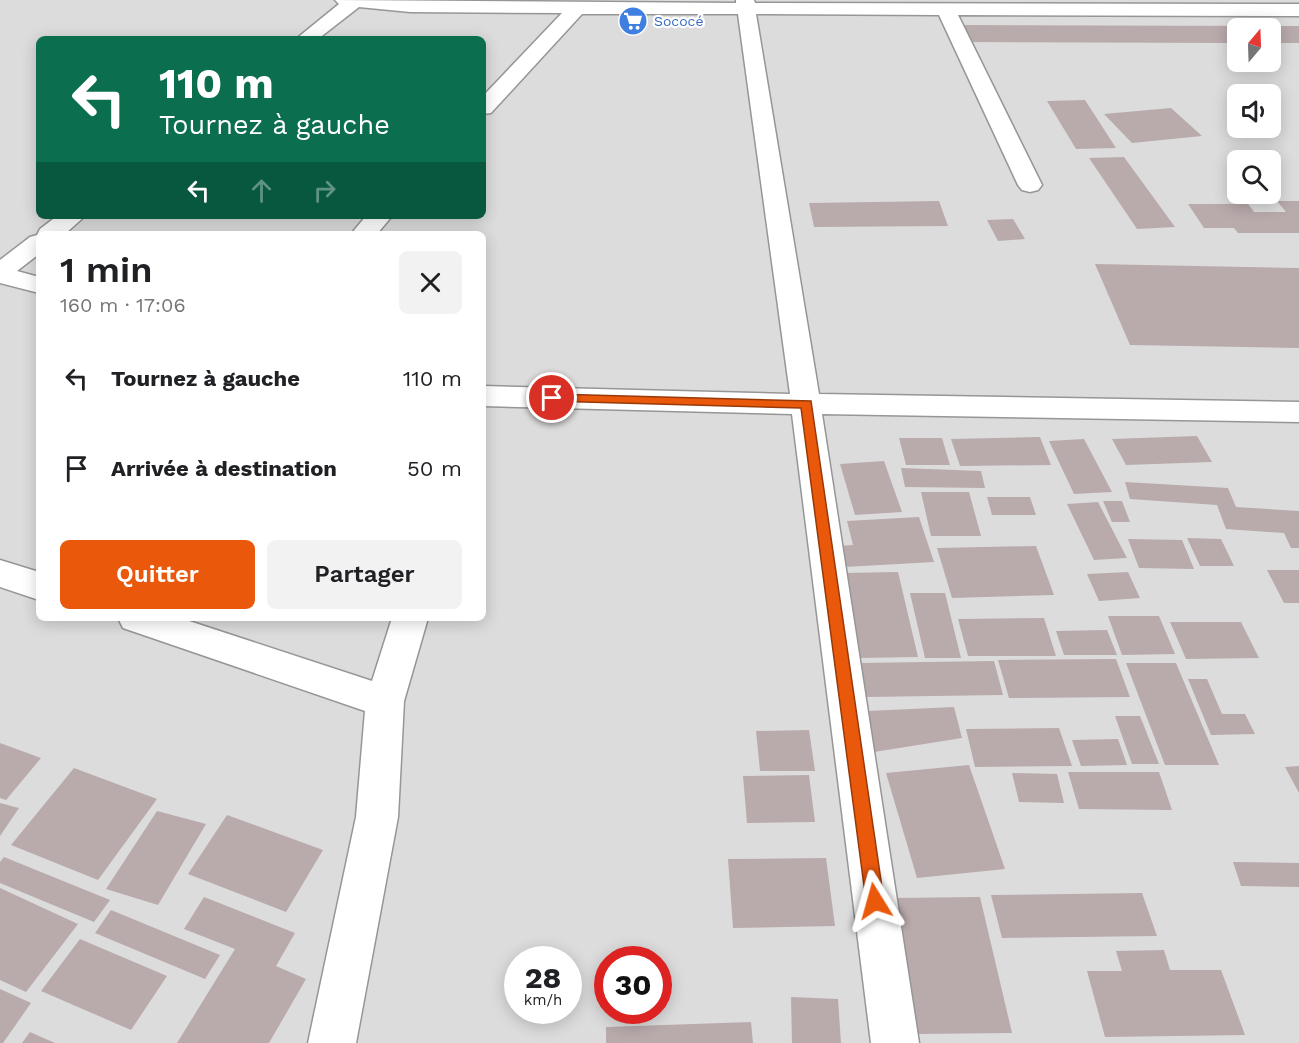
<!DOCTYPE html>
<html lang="fr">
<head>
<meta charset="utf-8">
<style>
	:root { --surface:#fff; --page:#f2f2f2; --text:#202124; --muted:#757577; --accent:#ea580c }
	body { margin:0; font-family:"Work Sans",sans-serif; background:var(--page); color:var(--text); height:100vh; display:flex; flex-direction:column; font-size:22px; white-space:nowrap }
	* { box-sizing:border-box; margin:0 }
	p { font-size:20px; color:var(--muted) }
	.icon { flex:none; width:33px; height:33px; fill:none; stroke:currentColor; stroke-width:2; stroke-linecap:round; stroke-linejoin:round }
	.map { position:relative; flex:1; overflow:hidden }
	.sheet { position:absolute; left:36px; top:231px; width:450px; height:390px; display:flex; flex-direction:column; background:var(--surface); border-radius:9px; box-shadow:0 3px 15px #0003 }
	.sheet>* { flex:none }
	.top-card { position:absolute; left:36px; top:36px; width:450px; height:183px; border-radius:9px; box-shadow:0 3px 15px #0003; background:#0b6e4f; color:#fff; overflow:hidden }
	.needle { width:39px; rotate:19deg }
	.fabs { position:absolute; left:1227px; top:18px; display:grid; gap:12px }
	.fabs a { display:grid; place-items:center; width:54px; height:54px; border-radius:9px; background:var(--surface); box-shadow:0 3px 15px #0003; font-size:30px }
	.speed { position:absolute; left:504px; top:946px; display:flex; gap:12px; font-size:30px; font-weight:700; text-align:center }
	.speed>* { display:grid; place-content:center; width:78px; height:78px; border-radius:50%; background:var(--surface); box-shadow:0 3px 15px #0003; line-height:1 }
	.speed small { font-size:15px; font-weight:400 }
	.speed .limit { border:9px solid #d22; background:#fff; color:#111 }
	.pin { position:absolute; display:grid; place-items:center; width:51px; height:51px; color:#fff; margin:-26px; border:3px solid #fff; border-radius:50%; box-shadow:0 2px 6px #0007 }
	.me { position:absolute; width:66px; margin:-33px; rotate:352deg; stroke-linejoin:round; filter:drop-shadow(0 0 4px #0008) }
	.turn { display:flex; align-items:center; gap:21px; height:126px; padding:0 24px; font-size:27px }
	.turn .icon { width:78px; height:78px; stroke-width:2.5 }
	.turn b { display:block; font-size:42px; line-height:51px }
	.lanes { display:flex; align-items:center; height:57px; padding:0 24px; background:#0003; justify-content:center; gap:30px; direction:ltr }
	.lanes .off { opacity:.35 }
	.round { display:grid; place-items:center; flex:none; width:63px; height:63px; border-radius:9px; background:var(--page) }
	.overview { display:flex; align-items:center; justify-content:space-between; height:102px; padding:0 24px }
	h1 { font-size:36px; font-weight:600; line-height:45px }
	.action { display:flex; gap:12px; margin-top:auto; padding:12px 24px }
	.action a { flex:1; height:69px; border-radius:9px; background:var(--accent); color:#fff; font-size:24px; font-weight:600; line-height:69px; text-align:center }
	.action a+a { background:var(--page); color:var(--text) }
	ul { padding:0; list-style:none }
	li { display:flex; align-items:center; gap:18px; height:90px; padding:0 24px }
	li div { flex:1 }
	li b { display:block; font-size:22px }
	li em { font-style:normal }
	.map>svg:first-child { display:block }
</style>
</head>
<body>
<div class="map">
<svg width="1299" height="1043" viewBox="0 0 1299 1043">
	<rect width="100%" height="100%" fill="#efe6e5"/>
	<path fill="#dddcdc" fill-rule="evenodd" d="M0 0H1299V1043H0ZM1238 28H1270V62H1238ZM39 39H483V216H39ZM1238 94H1270V128H1238ZM1238 160H1270V194H1238ZM39 234H483V618H39ZM518 960H568V1011H518ZM608 960H658V1011H608Z"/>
	<g fill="#b9aaac">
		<polygon points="962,25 1299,26 1299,43 1270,43 1270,28 1238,28 1238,43 969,42"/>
		<polygon points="1085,100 1116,148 1076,149 1047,101"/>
		<polygon points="1171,108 1202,136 1132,143 1104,114"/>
		<polygon points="1124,157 1175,227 1137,229 1089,158"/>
		<polygon points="939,201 948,226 814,227 809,203"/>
		<polygon points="1234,201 1246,201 1254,212 1286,212 1277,201 1299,201 1299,233 1238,233 1234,228 1204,228 1188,204 1236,204"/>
		<polygon points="1013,219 1025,239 998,241 987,220"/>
		<polygon points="1095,264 1299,268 1299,348 1130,345"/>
		<polygon points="1197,436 1212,462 1126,465 1112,439"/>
		<polygon points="1040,437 1051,465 960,466 951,439"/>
		<polygon points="899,438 942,438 950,465 906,465"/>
		<polygon points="1084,439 1112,492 1074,494 1049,441"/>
		<polygon points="884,461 902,512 855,515 840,464"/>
		<polygon points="901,468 981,471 985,488 905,487"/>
		<polygon points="1125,482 1228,488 1236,507 1299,511 1299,548 1291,548 1284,533 1226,529 1217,505 1130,499"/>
		<polygon points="921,492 969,492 981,536 931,536"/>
		<polygon points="987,497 1030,497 1036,515 992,515"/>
		<polygon points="1103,501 1122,501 1130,522 1112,522"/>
		<polygon points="1098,502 1127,558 1094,560 1067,504"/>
		<polygon points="919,517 934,562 844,567 838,546 853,545 847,521"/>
		<polygon points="1187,538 1221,539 1234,566 1200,566"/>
		<polygon points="1128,539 1182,540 1194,569 1139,568"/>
		<polygon points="1036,546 1054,595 952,598 937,548"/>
		<polygon points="1267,570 1299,570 1299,603 1284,603"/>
		<polygon points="898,572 918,657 860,658 844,573"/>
		<polygon points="1128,572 1140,598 1099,601 1087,574"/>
		<polygon points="910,593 945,593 961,658 925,658"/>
		<polygon points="1108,616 1159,616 1175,654 1122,655"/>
		<polygon points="1044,618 1056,656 968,656 958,619"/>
		<polygon points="1170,622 1241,622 1259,658 1186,659"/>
		<polygon points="1107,630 1117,655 1064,655 1056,631"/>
		<polygon points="1116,659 1130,697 1009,698 998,660"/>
		<polygon points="994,661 1003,695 866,697 859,663"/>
		<polygon points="1126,663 1176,663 1219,765 1165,765"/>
		<polygon points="1188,679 1207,679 1222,714 1245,714 1255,734 1211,735"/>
		<polygon points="954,707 962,738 874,752 868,711"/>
		<polygon points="1115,716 1140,716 1159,764 1132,764"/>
		<polygon points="1059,728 1072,766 975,767 966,729"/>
		<polygon points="809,730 815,771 760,771 756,731"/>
		<polygon points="1118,739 1127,765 1081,766 1072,740"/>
		<polygon points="0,743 41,758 6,800 0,798"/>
		<polygon points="969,765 1005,869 917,878 886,773"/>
		<polygon points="1299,766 1299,793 1285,767"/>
		<polygon points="74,768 157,799 98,880 11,845"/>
		<polygon points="1068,772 1159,772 1172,810 1079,809"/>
		<polygon points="1012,773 1057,774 1064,803 1019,802"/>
		<polygon points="809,775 815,822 747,823 743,776"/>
		<polygon points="0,803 19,808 0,836"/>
		<polygon points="157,811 206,824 158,905 106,889"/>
		<polygon points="227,815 323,850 286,912 188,874"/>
		<polygon points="4,857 110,900 94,922 0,883 0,862"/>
		<polygon points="826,858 835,926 733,928 728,859"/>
		<polygon points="1233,862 1299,863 1299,887 1241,886"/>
		<polygon points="0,888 78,924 26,992 0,980"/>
		<polygon points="1142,893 1157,936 1002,938 991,895"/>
		<polygon points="204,897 295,933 276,966 306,979 269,1043 177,1043 235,949 184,929"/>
		<polygon points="980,897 1012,1033 915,1034 892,898"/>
		<polygon points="111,910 220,955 205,979 95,933"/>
		<polygon points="80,939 167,976 131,1030 41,991"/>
		<polygon points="1164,950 1170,970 1221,970 1245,1035 1105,1037 1087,971 1122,971 1116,951"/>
		<polygon points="0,989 31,1003 3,1043 0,1043"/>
		<polygon points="791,997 838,999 841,1043 792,1043"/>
		<polygon points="751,1022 753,1043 606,1043 606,1027"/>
		<polygon points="30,1032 55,1043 22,1043"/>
	</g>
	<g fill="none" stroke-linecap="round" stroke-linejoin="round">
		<g stroke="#969696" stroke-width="3">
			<g id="minor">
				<polygon points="335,0 736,3 736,0 754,0 755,3 1299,4 1299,16 958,15 1042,185 1038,190 1030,192 1022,190 1018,185 939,15 756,14 819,394 1299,402 1299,422 822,414 919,1043 871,1043 792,414 483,406 483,386 790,394 738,14 582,14 491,113 483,114 483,96 562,13 410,12 359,7 318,39 296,39 339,4"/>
				<polygon points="57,216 85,216 65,234 39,234 39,254 17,271 39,277 39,293 0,283 0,260 30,237 37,235 40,229"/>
				<polygon points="366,216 392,216 377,234 351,234"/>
				<polygon points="0,560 39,572 39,600 0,587"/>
				<polygon points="118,618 180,618 372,681 392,618 428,618 404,701 398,817 356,1043 308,1043 356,817 365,711 123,628"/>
			</g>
		</g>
		<use href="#minor" fill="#fff" fill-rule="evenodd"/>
	</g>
	<polygon fill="#ea580c" stroke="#983908" stroke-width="1.5" points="552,394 811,401 884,901 882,907 875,910 869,907 866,901 801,408 548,401 546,398"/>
	<defs>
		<g id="supermarket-disc" transform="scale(1.5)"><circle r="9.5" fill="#3f7fe0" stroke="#fff"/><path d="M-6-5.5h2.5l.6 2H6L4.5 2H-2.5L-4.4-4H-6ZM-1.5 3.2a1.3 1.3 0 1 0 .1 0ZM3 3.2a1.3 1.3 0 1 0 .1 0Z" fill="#fff"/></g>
	</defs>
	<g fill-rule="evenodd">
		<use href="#supermarket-disc" x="633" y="21"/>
	</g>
	<g text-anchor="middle" stroke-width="4.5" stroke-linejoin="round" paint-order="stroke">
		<g font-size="14" fill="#366cbe" stroke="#fff" text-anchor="start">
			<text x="654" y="26">Sococé</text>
		</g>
	</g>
</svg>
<div class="fabs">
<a><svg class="needle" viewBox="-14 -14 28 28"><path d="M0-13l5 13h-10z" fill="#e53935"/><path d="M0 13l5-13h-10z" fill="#757577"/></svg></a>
<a><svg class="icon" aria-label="sound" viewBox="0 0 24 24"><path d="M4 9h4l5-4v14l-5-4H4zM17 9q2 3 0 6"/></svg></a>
<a><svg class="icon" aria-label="search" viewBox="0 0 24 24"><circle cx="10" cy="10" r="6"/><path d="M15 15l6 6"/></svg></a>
</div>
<div class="speed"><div>28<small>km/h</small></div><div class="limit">30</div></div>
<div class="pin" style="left:552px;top:398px;background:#d93025"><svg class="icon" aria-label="arrive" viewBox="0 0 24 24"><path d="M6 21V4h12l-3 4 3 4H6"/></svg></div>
<svg class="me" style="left:875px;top:901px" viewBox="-20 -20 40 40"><path d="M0-17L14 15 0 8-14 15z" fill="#ea580c" stroke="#fff" stroke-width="4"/></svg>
<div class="top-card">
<div class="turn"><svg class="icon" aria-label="left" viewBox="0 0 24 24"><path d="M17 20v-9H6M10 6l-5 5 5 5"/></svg><div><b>110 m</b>Tournez à gauche</div></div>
<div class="lanes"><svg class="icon" aria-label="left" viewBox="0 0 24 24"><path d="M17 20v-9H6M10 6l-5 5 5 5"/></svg><svg class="icon off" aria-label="ahead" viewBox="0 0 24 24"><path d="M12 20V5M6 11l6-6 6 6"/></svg><svg class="icon off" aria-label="right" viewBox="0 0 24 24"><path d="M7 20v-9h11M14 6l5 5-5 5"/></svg></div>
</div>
<section class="sheet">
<div class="overview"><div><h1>1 min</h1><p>160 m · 17:06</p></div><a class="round"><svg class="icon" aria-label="close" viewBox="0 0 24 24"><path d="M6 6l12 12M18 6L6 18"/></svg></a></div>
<ul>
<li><svg class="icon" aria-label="left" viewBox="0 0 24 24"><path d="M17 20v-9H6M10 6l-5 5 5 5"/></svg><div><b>Tournez à gauche</b></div><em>110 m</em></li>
<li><svg class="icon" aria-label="arrive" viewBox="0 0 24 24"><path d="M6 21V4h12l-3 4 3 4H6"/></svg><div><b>Arrivée à destination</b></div><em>50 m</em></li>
</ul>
<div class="action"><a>Quitter</a><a>Partager</a></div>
</section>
</div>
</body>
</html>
